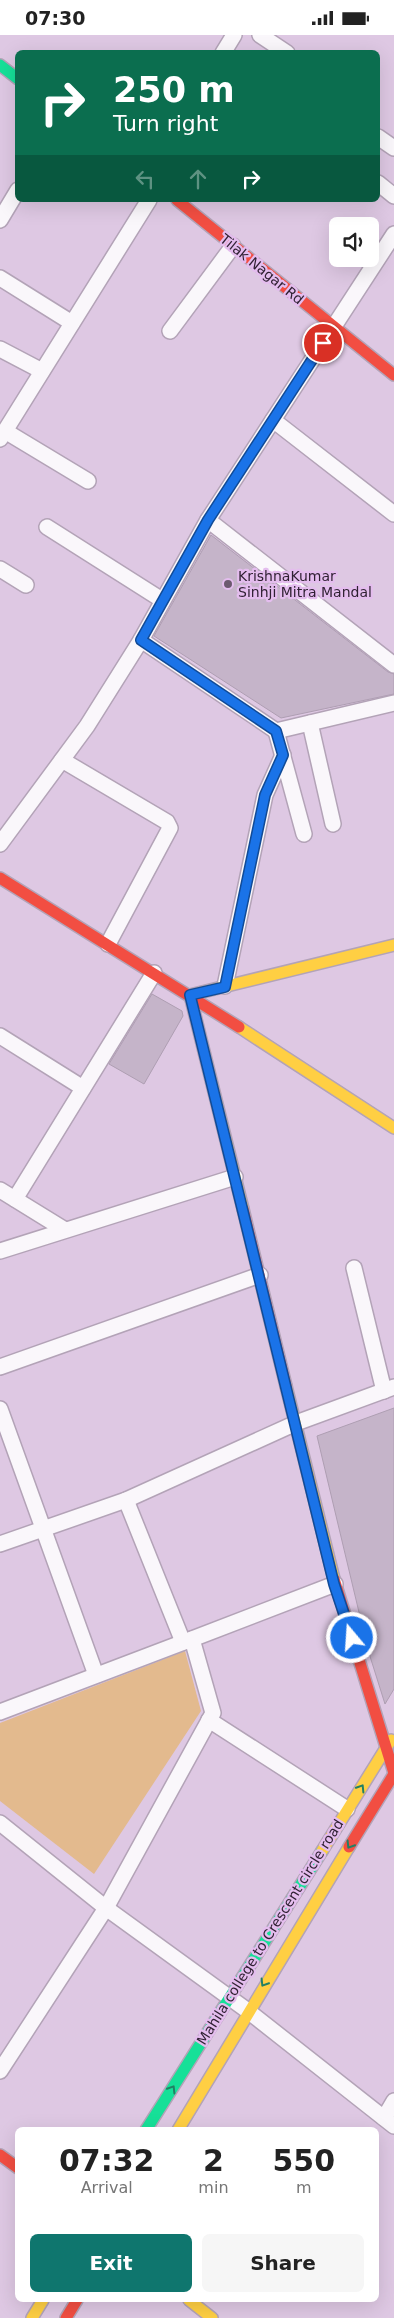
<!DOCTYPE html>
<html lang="en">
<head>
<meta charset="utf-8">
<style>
	:root { --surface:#fff; --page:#f6f6f6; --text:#222; --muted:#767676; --accent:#0f766e }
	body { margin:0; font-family:"DejaVu Sans",sans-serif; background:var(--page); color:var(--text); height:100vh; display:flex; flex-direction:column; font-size:19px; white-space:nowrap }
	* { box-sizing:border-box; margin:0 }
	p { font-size:16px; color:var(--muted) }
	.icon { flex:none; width:28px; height:28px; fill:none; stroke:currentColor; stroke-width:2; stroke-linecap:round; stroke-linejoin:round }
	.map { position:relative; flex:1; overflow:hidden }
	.sheet { position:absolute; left:15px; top:2092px; width:364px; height:175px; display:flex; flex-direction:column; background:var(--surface); border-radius:8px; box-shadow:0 5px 20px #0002 }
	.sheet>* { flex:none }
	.top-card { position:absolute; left:15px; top:15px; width:365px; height:152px; border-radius:8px; box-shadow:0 5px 20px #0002; background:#0b6e4f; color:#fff; overflow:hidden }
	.fabs { position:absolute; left:329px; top:182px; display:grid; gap:10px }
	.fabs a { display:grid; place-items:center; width:50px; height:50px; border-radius:8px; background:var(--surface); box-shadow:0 5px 20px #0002; font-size:25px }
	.pin { position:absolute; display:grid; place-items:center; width:42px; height:42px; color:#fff; margin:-21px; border:2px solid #fff; border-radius:50%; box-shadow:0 1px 5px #0007 }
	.me { position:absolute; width:55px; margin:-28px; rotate:342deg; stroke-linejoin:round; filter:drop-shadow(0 0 4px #0008) }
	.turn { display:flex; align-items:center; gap:18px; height:105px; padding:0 15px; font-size:22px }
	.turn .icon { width:65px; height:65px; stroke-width:2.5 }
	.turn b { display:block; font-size:35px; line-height:42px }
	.lanes { display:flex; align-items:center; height:48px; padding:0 15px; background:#0003; justify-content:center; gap:25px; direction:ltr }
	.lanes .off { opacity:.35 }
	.eta { display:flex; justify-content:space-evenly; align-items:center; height:85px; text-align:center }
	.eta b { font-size:30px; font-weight:700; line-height:35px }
	.action { display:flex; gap:10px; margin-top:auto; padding:10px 15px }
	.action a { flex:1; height:58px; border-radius:8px; background:var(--accent); color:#fff; font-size:20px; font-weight:700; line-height:58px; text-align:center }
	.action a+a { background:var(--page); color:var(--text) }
	.status { display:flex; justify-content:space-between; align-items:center; height:35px; padding:0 25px; background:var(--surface); direction:ltr }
	.status svg { height:14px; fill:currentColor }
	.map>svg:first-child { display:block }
</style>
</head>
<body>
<div class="status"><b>07:30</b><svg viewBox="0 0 49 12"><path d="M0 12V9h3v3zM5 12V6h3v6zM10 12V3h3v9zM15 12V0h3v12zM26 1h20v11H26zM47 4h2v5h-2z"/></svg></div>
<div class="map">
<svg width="394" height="2283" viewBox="0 0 394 2283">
	<rect width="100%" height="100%" fill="#dec8e3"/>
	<polygon fill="#e3ba8e" points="185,1616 201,1676 94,1839 0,1766 0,1688"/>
	<g fill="#c5b4c9" stroke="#ae9eb2">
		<polygon points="211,500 388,637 394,639 394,659 281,683 154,601"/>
		<polygon points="152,959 182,976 183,981 144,1049 109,1029"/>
		<polygon points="394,1373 394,1654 385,1669 368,1615 317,1401"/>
	</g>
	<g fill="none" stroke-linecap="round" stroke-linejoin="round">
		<g stroke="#b3a3b7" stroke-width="18">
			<g id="street">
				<polyline points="260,0 287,18"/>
				<polyline points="223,18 234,0"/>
				<polyline points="378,102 394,113"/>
				<polyline points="378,148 394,161"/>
				<polyline points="0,185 18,155"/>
				<polyline points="0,243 72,288"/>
				<polyline points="170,296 233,211"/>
				<polyline points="0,314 42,336"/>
				<polyline points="273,385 394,479"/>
				<polyline points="5,396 88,446"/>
				<polyline points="0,404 149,165"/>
				<polyline points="208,485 394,630"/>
				<polyline points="47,492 162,565"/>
				<polyline points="0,534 26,550"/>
				<polyline points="141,605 276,696 394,668"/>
				<polyline points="310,688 333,789"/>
				<polyline points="276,696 304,799"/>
				<polyline points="62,725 167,787 170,793 108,909"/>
				<polyline points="0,809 87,691 141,605 208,485 394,199"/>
				<polyline points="225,951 265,760 283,720"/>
				<polyline points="0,1001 83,1053"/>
				<polyline points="0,1155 65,1195"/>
				<polyline points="15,1164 154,938"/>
				<polyline points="0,1216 235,1142"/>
				<polyline points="354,1233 384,1356"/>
				<polyline points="0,1332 260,1240"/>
				<polyline points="0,1374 96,1640"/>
				<polyline points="126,1465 183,1607"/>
				<polyline points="0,1509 126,1465 296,1388 394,1352"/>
				<polyline points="192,1604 335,1549"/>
				<polyline points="0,1677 192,1604 213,1678 106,1873 0,2036"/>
				<polyline points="209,1685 347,1774"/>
				<polyline points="0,1788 106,1873 248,1976 394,2091"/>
				<polyline points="384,2083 394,2066"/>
			</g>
		</g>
		<g stroke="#b3a3b7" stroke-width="14">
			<g id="fast">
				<polyline points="0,30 18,44"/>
				<polyline points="146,2095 322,1816"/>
			</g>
		</g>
		<g stroke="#b3a3b7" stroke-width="14">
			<g id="slow">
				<polyline points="239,992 394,1093"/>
				<polyline points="243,1174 190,960 394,910"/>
				<polyline points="286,1351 334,1544"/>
				<polyline points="322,1816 391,1705"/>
				<polyline points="178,2095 349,1812"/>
				<polyline points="189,2265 212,2283"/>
				<polyline points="32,2283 43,2265"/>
			</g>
		</g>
		<g stroke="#b3a3b7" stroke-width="14">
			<g id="jam">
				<polyline points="177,165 394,340"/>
				<polyline points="0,843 239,992"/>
				<polyline points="243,1174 286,1351"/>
				<polyline points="334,1544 394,1738"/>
				<polyline points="349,1812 394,1739"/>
				<polyline points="0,2120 18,2133"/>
				<polyline points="66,2283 77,2265"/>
			</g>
		</g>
		<use href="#street" stroke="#faf7fb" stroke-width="15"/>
		<use href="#fast" stroke="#16e098" stroke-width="11"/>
		<use href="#slow" stroke="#ffcf43" stroke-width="11"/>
		<use href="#jam" stroke="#f24e42" stroke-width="11"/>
	</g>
	<defs><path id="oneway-chevron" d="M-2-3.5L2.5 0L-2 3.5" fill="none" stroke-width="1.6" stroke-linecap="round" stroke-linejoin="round" transform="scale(1.25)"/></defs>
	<g stroke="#228064">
		<use href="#oneway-chevron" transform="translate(361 1753) rotate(-58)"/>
		<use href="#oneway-chevron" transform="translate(350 1810) rotate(122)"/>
		<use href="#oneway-chevron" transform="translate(264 1948) rotate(122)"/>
		<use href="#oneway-chevron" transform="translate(172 2054) rotate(-58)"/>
	</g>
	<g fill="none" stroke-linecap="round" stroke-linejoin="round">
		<g stroke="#114b97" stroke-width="12">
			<polyline id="route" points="323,308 208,485 141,605 276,696 283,720 265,760 225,952 190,960 334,1549 352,1603"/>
		</g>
		<use href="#route" stroke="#1a73e8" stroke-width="9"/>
	</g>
	<circle fill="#6c5a6f" stroke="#e4bdee" stroke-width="2" cx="228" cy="549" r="5"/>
	<g text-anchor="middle" stroke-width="4.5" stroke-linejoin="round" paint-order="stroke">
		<g font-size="14" fill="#2e1f31" stroke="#e4bdee">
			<text transform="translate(262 234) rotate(39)" y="5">Tilak Nagar Rd</text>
			<text transform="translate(270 1897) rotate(-58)" y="5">Mahila college to Crescent circle road</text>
		</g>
		<g font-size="14" fill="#2e1f31" stroke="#e4bdee" text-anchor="start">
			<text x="238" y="546">KrishnaKumar<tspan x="238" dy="16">Sinhji Mitra Mandal</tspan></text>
		</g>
	</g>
</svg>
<div class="fabs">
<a><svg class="icon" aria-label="sound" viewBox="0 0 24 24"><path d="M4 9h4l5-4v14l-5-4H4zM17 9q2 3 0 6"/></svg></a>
</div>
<div class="pin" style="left:323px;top:308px;background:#d93025"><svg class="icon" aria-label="arrive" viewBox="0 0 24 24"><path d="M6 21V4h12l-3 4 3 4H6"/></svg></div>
<svg class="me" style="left:352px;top:1603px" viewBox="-20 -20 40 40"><circle r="17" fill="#1a73e8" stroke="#fff" stroke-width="3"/><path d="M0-11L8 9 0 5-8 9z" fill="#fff"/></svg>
<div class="top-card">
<div class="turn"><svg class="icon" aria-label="right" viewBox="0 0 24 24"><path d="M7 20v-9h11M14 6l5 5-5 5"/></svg><div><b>250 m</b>Turn right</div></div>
<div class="lanes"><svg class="icon off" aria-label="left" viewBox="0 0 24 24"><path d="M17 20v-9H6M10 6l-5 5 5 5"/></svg><svg class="icon off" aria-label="ahead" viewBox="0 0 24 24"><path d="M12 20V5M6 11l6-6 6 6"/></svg><svg class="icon" aria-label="right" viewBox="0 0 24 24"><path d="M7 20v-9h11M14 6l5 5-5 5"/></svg></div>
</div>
<section class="sheet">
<div class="eta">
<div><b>07:32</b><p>Arrival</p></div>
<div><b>2</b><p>min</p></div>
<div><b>550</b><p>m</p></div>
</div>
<div class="action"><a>Exit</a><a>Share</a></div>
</section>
</div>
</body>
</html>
